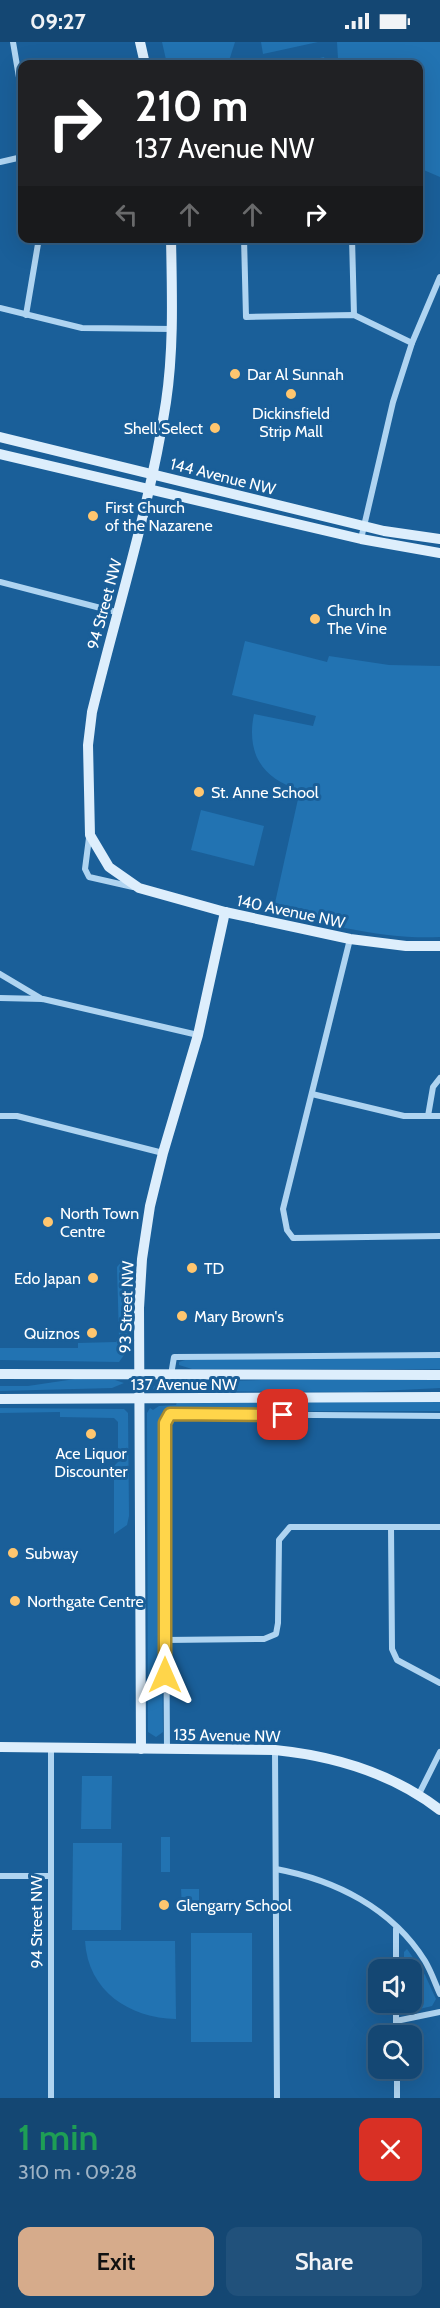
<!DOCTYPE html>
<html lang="en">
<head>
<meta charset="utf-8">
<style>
	:root { --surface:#144773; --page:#21517b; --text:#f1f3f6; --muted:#9db2c4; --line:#335f85; --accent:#d6ab8b }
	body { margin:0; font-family:Cabin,sans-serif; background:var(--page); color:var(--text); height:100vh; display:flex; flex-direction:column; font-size:22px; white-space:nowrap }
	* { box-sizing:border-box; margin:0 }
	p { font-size:20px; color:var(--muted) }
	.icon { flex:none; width:33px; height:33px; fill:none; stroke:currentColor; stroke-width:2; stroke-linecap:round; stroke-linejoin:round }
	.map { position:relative; height:2056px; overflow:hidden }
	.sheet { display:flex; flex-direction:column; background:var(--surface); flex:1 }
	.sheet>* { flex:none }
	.banner { position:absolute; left:18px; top:18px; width:405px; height:183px; border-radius:12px; box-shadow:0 6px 24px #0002,0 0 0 2px var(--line); background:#202124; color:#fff; overflow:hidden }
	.tools { position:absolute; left:368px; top:1917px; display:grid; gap:12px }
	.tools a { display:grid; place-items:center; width:54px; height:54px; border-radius:12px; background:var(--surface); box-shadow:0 6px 24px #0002,0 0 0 2px var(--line); font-size:30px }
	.pin { position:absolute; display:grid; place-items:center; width:51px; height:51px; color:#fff; margin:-26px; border-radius:12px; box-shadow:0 3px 9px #0006 }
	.me { position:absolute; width:66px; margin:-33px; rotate:0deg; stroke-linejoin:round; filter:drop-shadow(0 0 4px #0008) }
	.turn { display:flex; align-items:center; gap:21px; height:126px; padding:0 18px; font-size:27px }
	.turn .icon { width:78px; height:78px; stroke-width:2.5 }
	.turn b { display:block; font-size:42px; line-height:51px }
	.lanes { display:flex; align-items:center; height:57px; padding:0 18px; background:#0003; justify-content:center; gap:30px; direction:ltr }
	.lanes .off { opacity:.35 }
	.round { display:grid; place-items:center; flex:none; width:63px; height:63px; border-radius:12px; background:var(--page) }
	.headline { display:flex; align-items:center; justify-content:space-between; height:102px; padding:0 18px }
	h1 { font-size:36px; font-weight:600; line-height:45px; color:#1e9e55 }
	.cta { display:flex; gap:12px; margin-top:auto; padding:12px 18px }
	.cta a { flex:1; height:69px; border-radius:12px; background:var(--accent); color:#111; font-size:24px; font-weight:600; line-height:69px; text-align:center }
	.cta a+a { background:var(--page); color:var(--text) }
	.status { display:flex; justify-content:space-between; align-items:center; height:42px; padding:0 30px; background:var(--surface); direction:ltr }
	.status svg { height:16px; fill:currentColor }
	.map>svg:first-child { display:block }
</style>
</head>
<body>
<div class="status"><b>09:27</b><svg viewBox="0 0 49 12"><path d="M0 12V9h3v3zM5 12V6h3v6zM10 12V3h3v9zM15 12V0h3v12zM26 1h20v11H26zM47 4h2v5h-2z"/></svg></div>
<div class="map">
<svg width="440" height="2056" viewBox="0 0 440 2056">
	<rect width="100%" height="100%" fill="#1a5f99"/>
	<g fill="#2273b2">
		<polygon points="162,0 235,0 228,22 167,22"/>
		<polygon points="261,0 318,0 263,12"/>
		<polygon points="337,0 440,0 440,135 419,126 418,22 294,22 324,15 326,20 338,17"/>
		<path d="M245 599 327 620 329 614 389 623 440 624V895C385 898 327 882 273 870L300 748C262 737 246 711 254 672L313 684 316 674 232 653Z"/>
		<polygon points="201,768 264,784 254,824 191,808"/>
		<polygon points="122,1219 130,1221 127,1309 119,1320 0,1318 0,1306 78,1306 78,1301 116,1300 119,1295 117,1225"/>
		<polygon points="440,1316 440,1327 192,1327 179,1323 179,1320 188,1317"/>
		<polygon points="75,1337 115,1338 124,1341 112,1346 0,1349 0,1344 28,1344"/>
		<polygon points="262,1338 440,1338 440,1346 361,1350 164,1349 153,1347 154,1344 163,1341"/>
		<polygon points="177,1360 440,1360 440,1369 192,1369 174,1365 163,1369 159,1378 163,1690 156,1695 148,1690 147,1371 150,1366 153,1368 159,1364 176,1363"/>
		<polygon points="0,1366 124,1367 128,1371 129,1474 127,1483 114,1492 114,1432 110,1428 118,1420 118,1380 114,1376 60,1375 60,1370 0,1371"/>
		<polygon points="82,1734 112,1734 111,1787 81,1787"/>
		<rect x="161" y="1795" width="9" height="35"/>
		<polygon points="73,1801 122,1801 121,1888 72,1888"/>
		<polygon points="181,1847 199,1847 199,1865 182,1865"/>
		<rect x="191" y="1891" width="61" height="109"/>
		<path d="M85 1899H175L176 1977C129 1976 88 1949 85 1899Z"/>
		<polygon points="407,1907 425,1933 436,1957 432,1964 407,1970 404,1961 411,1960 411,1928 404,1927 404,1910"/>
	</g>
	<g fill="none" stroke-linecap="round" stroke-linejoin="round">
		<g stroke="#afd4f1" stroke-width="6">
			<polyline points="13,0 22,53"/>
			<polyline points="0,120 22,115"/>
			<polyline points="244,196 246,275 354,273 412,301"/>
			<polyline points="352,196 354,273"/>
			<polyline points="0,266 82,286 173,287"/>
			<polyline points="26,273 39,196"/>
			<polyline points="361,497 393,360 412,301 440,235"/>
			<polyline points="0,540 116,570"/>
			<polyline points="89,796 85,827 89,835 133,845"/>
			<polyline points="350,897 283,1167 287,1188 293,1196 440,1194"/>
			<polyline points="0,932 42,957"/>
			<polyline points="0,956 43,957 198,993"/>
			<polyline points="312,1052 404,1074 440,1074"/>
			<polyline points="0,1074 17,1074 163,1111"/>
			<polyline points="428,1074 433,1045 440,1036"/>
			<polyline points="171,1333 174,1315 440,1313"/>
			<polyline points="391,1485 392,1607 397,1618 440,1641"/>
			<polyline points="165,1598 264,1597 276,1592 278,1581 279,1498 290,1485 440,1485"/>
			<polyline points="167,1707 165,1381 170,1372 440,1374"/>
			<polyline points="275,1708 277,2056"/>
			<polyline points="419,1752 440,1710"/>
			<path d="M276 1827C335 1838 392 1866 425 1919 431 1929 435 1941 440 1952"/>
			<polyline points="0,1834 51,1834"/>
			<polyline points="396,1887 396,1928"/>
			<polyline points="396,1960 396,1994"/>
			<polyline points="396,1979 440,1970"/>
			<polyline points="51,2056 51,1705"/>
			<polyline points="397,2056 397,2026"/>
		</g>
		<g stroke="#ddeefc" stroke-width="10">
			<polyline points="140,0 145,22"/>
			<path d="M171 196C172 251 174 306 166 360 150 465 117 567 92 670L88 703 90 793 109 825 139 846 225 870 350 897 406 904H440"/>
			<polyline points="0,395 384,489 440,497"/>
			<polyline points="0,412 361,497 440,511"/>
			<polyline points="0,1332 440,1333"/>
			<polyline points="0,1357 440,1355"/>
			<path d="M0 1705 275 1708C335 1714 392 1731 440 1768"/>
			<polyline points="141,1707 139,1266 142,1217 150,1164 163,1111 198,993 225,870"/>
		</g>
	</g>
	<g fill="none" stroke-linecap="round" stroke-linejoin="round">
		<g stroke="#a68a30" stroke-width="15">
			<polyline id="route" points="165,1633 165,1381 170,1372 283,1373"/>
		</g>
		<use href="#route" stroke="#ffd54a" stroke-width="10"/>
	</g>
	<g fill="#ffc66f" stroke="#1a5f99" stroke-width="2">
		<circle cx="235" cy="332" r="6"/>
		<circle cx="291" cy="352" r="6"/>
		<circle cx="215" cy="386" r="6"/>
		<circle cx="93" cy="474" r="6"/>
		<circle cx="315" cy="577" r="6"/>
		<circle cx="199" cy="750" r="6"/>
		<circle cx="48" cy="1180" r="6"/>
		<circle cx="192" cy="1226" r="6"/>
		<circle cx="93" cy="1236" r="6"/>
		<circle cx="182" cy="1274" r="6"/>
		<circle cx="92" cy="1291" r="6"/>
		<circle cx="91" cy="1392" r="6"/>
		<circle cx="13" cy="1511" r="6"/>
		<circle cx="15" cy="1559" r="6"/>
		<circle cx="164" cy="1863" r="6"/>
	</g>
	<g text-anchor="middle" stroke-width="6" stroke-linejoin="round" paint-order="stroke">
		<g font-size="16" fill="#fff" stroke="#1a5f99" text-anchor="start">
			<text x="247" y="338">Dar Al Sunnah</text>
			<text x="291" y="377" text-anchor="middle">Dickinsfield<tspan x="291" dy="18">Strip Mall</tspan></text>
			<text x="203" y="392" text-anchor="end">Shell Select</text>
			<text x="105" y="471">First Church<tspan x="105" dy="18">of the Nazarene</tspan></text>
			<text x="327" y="574">Church In<tspan x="327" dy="18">The Vine</tspan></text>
			<text x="211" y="756">St. Anne School</text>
			<text x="60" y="1177">North Town<tspan x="60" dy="18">Centre</tspan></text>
			<text x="204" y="1232">TD</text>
			<text x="81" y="1242" text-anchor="end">Edo Japan</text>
			<text x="194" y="1280">Mary Brown's</text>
			<text x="80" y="1297" text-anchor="end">Quiznos</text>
			<text x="91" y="1417" text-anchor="middle">Ace Liquor<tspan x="91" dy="18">Discounter</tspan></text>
			<text x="25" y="1517">Subway</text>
			<text x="27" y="1565">Northgate Centre</text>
			<text x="176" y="1869">Glengarry School</text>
		</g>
		<g font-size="16" fill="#fff" stroke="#1a5f99">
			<text transform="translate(223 434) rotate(14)" y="6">144 Avenue NW</text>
			<text transform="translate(104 562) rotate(-75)" y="6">94 Street NW</text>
			<text transform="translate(291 869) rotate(12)" y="6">140 Avenue NW</text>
			<text transform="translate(126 1265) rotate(-88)" y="6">93 Street NW</text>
			<text x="184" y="1348">137 Avenue NW</text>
			<text transform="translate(227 1693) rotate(1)" y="6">135 Avenue NW</text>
			<text transform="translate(36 1880) rotate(-90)" y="6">94 Street NW</text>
		</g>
	</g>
</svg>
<div class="tools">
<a><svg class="icon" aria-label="sound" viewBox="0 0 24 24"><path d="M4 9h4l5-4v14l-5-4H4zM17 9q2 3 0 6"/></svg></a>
<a><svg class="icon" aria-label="search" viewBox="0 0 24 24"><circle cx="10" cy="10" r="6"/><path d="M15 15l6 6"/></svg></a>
</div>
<div class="pin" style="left:283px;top:1373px;background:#d93025"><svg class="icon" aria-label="arrive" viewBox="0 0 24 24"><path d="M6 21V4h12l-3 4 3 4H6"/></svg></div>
<svg class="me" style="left:165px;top:1633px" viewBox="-20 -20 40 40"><path d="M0-17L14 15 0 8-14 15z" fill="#ffd54a" stroke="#fff" stroke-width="4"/></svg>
<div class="banner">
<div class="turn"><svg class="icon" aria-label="right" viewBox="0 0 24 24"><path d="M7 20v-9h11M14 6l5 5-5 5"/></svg><div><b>210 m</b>137 Avenue NW</div></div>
<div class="lanes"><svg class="icon off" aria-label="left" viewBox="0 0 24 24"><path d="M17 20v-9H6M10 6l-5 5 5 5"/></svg><svg class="icon off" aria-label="ahead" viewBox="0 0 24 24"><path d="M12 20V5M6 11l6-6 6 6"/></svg><svg class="icon off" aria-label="ahead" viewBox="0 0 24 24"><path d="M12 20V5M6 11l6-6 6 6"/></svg><svg class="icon" aria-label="right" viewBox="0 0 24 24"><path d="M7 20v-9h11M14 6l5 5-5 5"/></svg></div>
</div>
</div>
<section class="sheet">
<div class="headline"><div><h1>1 min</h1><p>310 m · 09:28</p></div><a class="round" style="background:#d93025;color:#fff"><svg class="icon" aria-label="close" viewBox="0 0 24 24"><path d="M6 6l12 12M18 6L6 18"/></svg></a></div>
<div class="cta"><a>Exit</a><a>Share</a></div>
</section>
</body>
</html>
